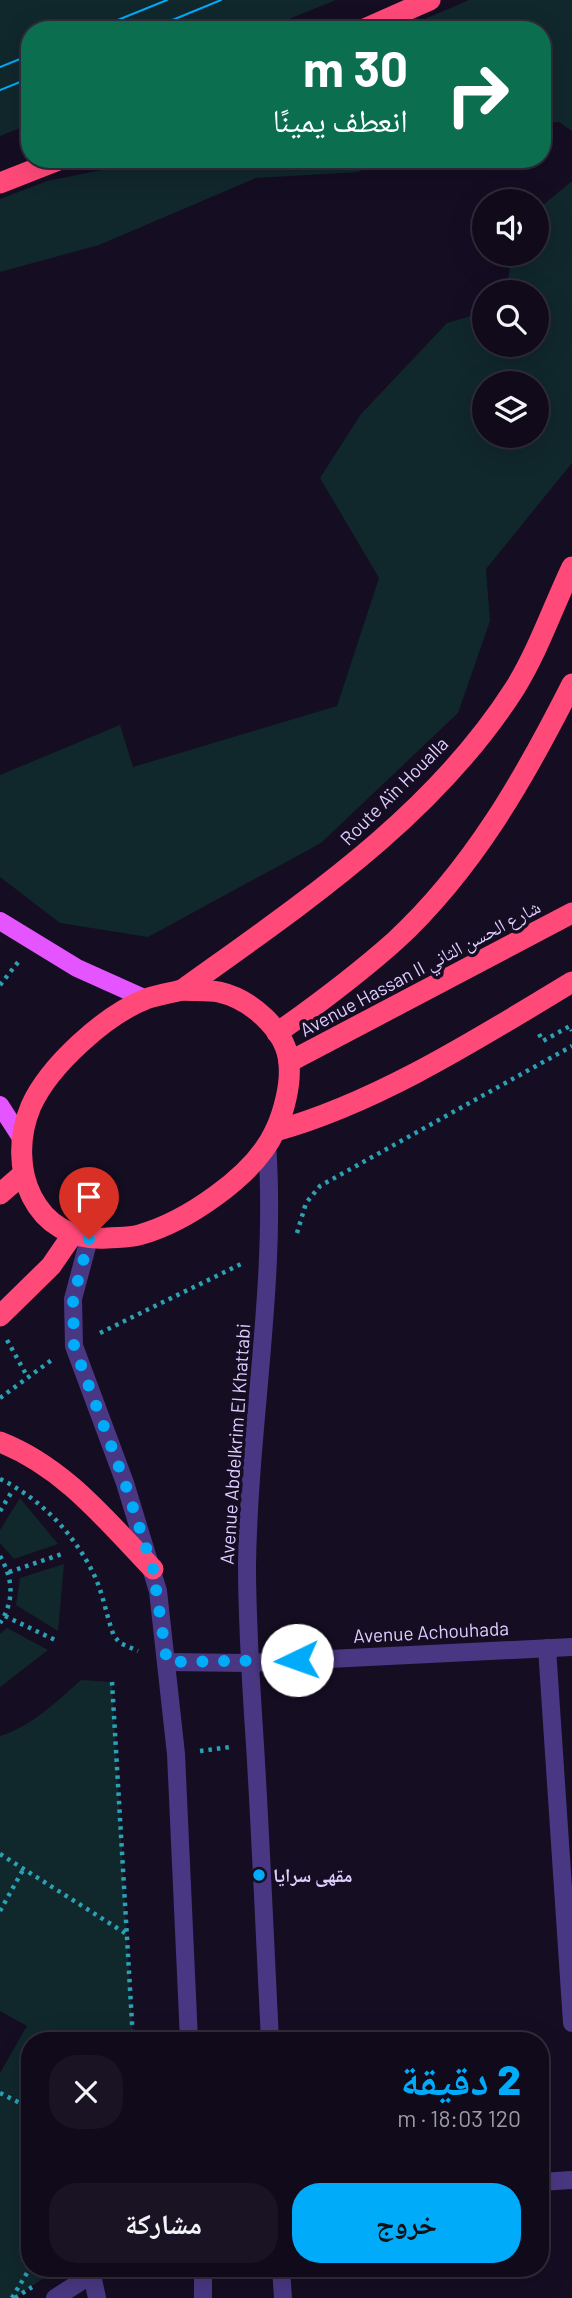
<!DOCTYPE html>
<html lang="ar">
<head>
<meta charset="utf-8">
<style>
	:root { --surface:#100a1a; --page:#191323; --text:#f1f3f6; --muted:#9c9aa2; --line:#302b39; --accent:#00abf9 }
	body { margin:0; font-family:Barlow,"Noto Naskh Arabic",sans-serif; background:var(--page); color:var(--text); direction:rtl; height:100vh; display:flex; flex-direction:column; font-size:26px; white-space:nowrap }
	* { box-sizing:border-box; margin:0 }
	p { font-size:23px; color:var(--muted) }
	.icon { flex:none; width:38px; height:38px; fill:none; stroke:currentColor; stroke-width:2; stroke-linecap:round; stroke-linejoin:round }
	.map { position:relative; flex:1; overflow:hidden; direction:ltr }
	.drawer { position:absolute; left:21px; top:2032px; width:528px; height:245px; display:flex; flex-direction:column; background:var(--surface); border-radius:28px; box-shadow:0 7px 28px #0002,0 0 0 2px var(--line); direction:rtl }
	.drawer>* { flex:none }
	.hud { position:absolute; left:21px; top:21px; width:530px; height:147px; border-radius:28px; box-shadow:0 7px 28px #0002,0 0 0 2px var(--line); direction:rtl; background:#0b6e4f; color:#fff; overflow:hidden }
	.buttons { position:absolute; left:472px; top:189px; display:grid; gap:14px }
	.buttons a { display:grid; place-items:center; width:77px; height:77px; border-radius:50%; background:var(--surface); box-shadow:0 7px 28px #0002,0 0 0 2px var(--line); font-size:35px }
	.pin { position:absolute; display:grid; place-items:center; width:60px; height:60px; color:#fff; margin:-72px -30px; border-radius:50% 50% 50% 0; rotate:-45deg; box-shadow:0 0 7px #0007 }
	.pin .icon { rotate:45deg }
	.me { position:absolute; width:77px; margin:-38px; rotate:267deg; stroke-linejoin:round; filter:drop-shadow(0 0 5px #0008) }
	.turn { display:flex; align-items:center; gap:24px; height:147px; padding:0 28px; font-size:32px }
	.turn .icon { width:91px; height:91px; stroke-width:2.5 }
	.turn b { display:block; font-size:49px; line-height:60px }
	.round { display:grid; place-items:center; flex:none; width:74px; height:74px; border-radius:28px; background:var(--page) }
	.overview { display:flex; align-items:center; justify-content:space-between; height:119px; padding:0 28px }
	h1 { font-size:42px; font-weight:800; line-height:52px; color:var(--accent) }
	.primary-button { display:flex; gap:14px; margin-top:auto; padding:14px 28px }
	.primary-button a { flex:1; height:80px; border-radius:28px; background:var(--accent); color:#111; font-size:28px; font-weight:800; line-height:80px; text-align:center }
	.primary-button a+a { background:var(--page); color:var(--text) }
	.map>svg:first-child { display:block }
</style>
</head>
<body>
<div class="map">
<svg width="572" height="2298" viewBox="0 0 572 2298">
	<rect width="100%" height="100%" fill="#150d22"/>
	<g fill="#10272c" fill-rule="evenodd">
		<polygon points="0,0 336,0 262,30 30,30 30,124 0,136"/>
		<polygon points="469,0 572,0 572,131 559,122 543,123 542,30 399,30"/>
		<polygon points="156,159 375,159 359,172 256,178 99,245 0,272 0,199 47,181"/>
		<path d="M572 181V463L486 569 490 621 458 713 321 843 148 937 60 923 0 877V775L120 725 133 767 337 706 379 578 320 478 361 414 447 323 485 312V345H537V292H505L513 254H537V210ZM485 383H537V436H485Z"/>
		<polygon points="20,1498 58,1544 14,1559 0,1543 0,1530"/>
		<polygon points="64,1564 58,1631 16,1605 20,1578"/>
		<polygon points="7,1628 48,1650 0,1687 0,1634"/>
		<path d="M81 1680 112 1682 133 2040H30V2268H58L15 2298H0V2073L27 2026 0 2011V1736C32 1726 56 1702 81 1680Z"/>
	</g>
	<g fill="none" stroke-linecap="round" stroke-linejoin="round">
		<g stroke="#2ba1b6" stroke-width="4.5" stroke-dasharray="3.5 5" stroke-linecap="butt">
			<polyline points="0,985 19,961"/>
			<polyline points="539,1034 543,1041 570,1026 572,1031"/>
			<polyline points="297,1233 306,1203 320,1186 572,1046"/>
			<polyline points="100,1333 243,1263"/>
			<polyline points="7,1340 27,1376"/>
			<polyline points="0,1398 53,1359"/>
			<path d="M0 1479C42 1499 77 1537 96 1579 104 1598 107 1618 114 1636L120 1643 138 1651"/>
			<polyline points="0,1511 11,1493"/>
			<path d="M0 1556C13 1579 15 1600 0 1623"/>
			<polyline points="9,1572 62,1554"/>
			<polyline points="5,1616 55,1640"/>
			<polyline points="112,1682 133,2040"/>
			<polyline points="200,1751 230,1747"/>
			<polyline points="0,1854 125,1933"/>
			<polyline points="0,1911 24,1868"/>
			<polyline points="0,2093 30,2108"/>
			<polyline points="12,2298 30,2268"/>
			<polyline points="15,2298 32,2287"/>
		</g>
		<g stroke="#4a3783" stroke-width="18">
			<path d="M267 1143C277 1284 249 1425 247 1565 247 1626 251 1685 255 1745 261 1843 265 1942 270 2040"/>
			<polyline points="89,1239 73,1299 74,1346 125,1483 158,1591 176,1754 189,2040"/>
			<polyline points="547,1648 572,2023"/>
			<polyline points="167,1662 247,1663 572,1647"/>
			<polyline points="541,2182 572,2180"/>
			<polyline points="203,2268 203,2298"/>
			<polyline points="281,2268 283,2298"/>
			<polyline points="92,2275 97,2298"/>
			<polyline points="55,2298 102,2268"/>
		</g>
		<g stroke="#e455ff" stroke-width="18">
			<polyline points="0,921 77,968 146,999"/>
			<polyline points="0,1105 23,1141"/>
		</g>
		<g stroke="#ff4979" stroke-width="21">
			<polyline points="362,30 430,0"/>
			<polyline points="0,183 61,159"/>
			<path d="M182 990C194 991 207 990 219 992 250 999 287 1030 289 1064 291 1084 284 1112 275 1131 254 1176 186 1222 139 1235 129 1238 117 1237 107 1238 34 1243 5 1167 31 1106 49 1066 105 1015 146 999 157 995 170 993 182 990Z"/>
			<path d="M182 990C303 903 433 817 515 688 538 651 553 607 572 567"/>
			<path d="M277 1033C318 1004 358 974 395 941 473 869 525 777 572 684"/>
			<polyline points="289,1062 572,913"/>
			<path d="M275 1131C377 1103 481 1037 572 982"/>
			<polyline points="0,1194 23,1174"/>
			<polyline points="0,1316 51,1266 73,1234"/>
			<path d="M0 1442C64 1467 107 1521 153 1569"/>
		</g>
		<g stroke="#00abf9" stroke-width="2">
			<polyline points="93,30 167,0"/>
			<polyline points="148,30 221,0"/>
			<polyline points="0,67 30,55"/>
			<polyline points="0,90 30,78"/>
		</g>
	</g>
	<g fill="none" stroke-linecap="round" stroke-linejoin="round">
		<polyline stroke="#00abf9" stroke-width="12" stroke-dasharray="0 21.6" points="89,1239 73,1299 74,1346 125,1483 153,1569 167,1662 297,1660"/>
	</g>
	<circle fill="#00abf9" stroke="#150d22" stroke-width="2.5" cx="259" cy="1875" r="7"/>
	<g text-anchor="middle" stroke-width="7" stroke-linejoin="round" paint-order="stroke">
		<g font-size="19" fill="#deceff" stroke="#150d22">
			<text transform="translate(394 791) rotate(-45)" y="7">Route Aïn Houalla</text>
			<text transform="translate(420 968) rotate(-28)" y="7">Avenue Hassan II شارع الحسن الثاني</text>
			<text transform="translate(235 1444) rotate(-86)" y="7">Avenue Abdelkrim El Khattabi</text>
			<text transform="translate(431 1632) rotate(-3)" y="7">Avenue Achouhada</text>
		</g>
		<g font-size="19" font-weight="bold" fill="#deceff" stroke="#150d22" text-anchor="start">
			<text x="273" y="1882">مقهى سرايا</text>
		</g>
	</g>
</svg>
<div class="buttons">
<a><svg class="icon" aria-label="sound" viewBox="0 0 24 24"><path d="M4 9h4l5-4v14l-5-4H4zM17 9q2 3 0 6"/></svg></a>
<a><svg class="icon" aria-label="search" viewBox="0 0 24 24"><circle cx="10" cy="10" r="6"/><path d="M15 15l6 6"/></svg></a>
<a><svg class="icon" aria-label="layers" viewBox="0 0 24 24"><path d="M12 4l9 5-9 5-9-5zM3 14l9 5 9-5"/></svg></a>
</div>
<div class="pin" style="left:89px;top:1239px;background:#d93025"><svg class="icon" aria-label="arrive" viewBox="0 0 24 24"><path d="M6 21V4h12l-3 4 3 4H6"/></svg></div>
<svg class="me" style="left:297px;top:1660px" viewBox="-20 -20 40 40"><circle r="19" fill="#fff"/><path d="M0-13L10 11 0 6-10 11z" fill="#00abf9"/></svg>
<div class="hud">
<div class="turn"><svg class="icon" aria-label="right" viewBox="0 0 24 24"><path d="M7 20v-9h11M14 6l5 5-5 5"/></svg><div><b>30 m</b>انعطف يمينًا</div></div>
</div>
<section class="drawer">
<div class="overview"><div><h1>2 دقيقة</h1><p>120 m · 18:03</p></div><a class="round"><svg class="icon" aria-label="close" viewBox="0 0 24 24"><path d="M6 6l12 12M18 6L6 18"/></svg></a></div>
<div class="primary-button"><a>خروج</a><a>مشاركة</a></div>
</section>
</div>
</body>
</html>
